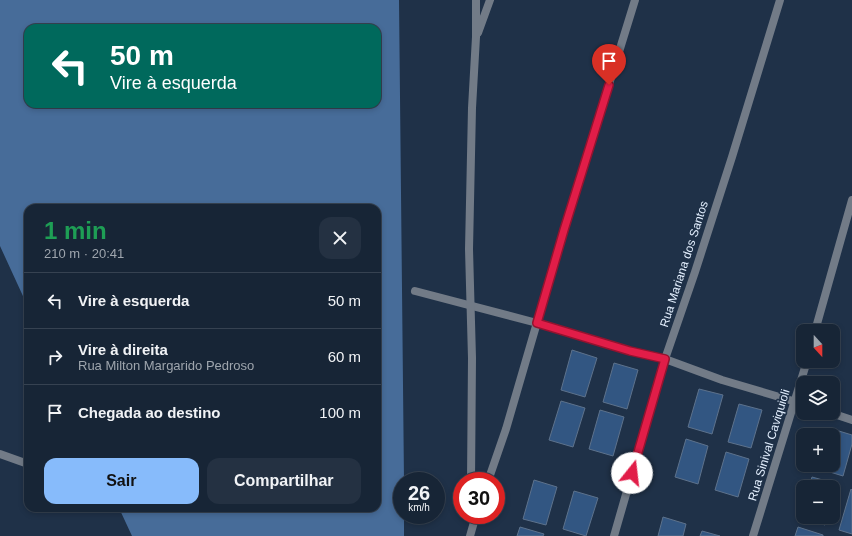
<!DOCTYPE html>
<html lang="pt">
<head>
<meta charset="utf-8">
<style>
	:root { --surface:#172536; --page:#243142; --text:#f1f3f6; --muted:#9ea5ad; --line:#364251; --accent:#87bbfb }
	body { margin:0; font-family:Arial,sans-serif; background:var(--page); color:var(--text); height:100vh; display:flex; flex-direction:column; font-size:15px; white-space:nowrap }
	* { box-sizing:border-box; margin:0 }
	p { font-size:13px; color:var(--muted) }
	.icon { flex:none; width:22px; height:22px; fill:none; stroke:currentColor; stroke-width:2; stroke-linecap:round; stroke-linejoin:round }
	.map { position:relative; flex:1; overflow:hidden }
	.details { position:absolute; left:24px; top:204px; width:357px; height:308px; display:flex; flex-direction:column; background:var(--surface); border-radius:12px; box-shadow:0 2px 6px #0003,0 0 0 1px var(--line) }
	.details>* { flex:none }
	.top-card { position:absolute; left:24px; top:24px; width:357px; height:84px; border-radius:12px; box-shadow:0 2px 6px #0003,0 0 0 1px var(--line); background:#00695c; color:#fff; overflow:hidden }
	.needle { width:26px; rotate:159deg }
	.fabs { position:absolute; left:796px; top:324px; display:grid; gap:8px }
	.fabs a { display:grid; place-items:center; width:44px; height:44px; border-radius:8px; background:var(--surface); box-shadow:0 2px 6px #0003,0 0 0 1px var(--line); font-size:20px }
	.speed { position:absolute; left:393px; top:472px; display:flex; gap:8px; font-size:20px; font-weight:700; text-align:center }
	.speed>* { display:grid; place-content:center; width:52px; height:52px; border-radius:50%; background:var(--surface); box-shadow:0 2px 6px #0003,0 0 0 1px var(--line); line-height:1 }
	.speed small { font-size:10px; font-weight:400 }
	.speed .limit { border:6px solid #d22; background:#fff; color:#111 }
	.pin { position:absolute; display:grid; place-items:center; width:34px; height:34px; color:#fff; margin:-41px -17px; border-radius:50% 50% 50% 0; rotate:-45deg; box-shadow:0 0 4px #0007 }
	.pin .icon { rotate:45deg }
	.me { position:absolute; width:44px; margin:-22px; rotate:16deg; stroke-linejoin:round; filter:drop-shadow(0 0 3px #0008) }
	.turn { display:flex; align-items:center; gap:14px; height:84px; padding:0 20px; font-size:18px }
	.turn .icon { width:52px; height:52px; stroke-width:2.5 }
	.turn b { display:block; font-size:28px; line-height:34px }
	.round { display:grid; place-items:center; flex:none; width:42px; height:42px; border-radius:12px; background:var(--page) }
	.overview { display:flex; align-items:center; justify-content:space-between; height:68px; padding:0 20px }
	h1 { font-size:24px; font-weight:700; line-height:30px; color:#1e9e55 }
	.cta { display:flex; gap:8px; margin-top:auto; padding:8px 20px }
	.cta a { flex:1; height:46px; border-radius:12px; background:var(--accent); color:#111; font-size:16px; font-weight:700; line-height:46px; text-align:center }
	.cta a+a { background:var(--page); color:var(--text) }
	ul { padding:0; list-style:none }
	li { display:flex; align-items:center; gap:12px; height:56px; padding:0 20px; border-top:1px solid var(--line) }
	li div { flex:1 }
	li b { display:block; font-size:15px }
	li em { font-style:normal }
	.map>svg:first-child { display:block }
</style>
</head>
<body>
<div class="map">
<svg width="852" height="536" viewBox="0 0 852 536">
	<rect width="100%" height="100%" fill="#1f3148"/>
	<path fill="#476c99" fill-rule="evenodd" d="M0 0H399L404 481H402V515H404V536H132L119 508H377V208H28V307L0 246ZM28 28H377V104H28Z"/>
	<g fill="#325682" stroke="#5d728c">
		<polygon points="572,350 597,358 585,397 561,390"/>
		<polygon points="614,363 638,370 627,409 603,402"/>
		<polygon points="699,389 723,395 712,434 688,427"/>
		<polygon points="561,401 585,408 573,447 549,440"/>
		<polygon points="739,404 762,410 751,448 728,442"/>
		<polygon points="600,410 624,417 613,456 589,449"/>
		<polygon points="829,428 852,435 852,444 843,476 817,468 818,465 833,465 833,435 827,435"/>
		<polygon points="686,439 708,446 698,484 675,477"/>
		<polygon points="726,452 749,459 738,497 715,490"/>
		<polygon points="812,477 837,484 833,499 833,487 809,487"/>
		<polygon points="534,480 557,487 546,525 523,519"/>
		<polygon points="851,489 852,490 852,534 839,530"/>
		<polygon points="574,491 598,498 586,536 563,529"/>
		<polygon points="803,507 803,517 828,517 825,525 800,517"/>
		<polygon points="663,517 686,524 683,536 658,536"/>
		<polygon points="520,527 544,534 543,536 517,536"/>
		<polygon points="798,527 823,535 823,536 795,536"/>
		<polygon points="702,531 720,536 700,536"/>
	</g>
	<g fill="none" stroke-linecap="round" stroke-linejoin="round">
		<g stroke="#727b87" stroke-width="8">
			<polyline points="478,33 490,0"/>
			<polyline points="415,291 537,323 630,351 665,359 722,380 803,404"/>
			<polyline points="815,331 852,200"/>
			<polyline points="831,413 852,420"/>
			<polyline points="0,454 28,464"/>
			<polyline points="471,481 472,358 469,249 472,108 476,37 476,0"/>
			<polyline points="488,481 506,429 564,230 635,0"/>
			<polyline points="470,536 476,515"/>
			<polyline points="614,536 665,359 695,272 732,157 780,0"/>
			<polyline points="753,536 807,361"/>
		</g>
	</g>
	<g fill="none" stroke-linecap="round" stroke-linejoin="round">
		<g stroke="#92132f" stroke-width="10">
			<polyline id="route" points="609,85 564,230 537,323 630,351 665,359 632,473"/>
		</g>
		<use href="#route" stroke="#e11d48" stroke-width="7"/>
	</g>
	<g text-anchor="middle" stroke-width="3.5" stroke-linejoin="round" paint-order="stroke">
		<g font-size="12" fill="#e3effe" stroke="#1f3148">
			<text transform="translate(684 264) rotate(-72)" y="4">Rua Mariana dos Santos</text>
			<text transform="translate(769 445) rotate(-73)" y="4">Rua Sinival Caviquioli</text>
		</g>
	</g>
</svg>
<div class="fabs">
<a><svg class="needle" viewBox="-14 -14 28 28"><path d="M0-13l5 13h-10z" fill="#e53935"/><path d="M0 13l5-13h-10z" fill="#9ea5ad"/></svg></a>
<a><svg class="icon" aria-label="layers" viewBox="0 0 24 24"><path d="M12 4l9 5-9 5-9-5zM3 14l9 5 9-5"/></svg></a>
<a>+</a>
<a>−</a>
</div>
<div class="speed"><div>26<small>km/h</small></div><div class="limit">30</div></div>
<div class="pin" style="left:609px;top:85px;background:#d93025"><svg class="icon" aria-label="arrive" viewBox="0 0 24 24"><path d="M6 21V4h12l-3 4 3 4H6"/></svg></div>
<svg class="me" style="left:632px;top:473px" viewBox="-20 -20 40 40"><circle r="19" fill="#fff"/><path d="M0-13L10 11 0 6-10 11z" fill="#e11d48"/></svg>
<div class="top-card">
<div class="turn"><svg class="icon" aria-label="left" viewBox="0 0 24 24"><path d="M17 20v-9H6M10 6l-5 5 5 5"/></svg><div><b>50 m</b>Vire à esquerda</div></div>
</div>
<section class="details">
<div class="overview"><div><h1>1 min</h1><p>210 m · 20:41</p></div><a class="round"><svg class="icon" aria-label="close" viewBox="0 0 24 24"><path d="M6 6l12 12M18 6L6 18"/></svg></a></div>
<ul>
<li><svg class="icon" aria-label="left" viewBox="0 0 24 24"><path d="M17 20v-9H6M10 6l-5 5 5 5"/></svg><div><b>Vire à esquerda</b></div><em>50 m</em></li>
<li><svg class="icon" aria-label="right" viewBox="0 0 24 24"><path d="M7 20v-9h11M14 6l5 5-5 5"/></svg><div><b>Vire à direita</b><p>Rua Milton Margarido Pedroso</p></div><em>60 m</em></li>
<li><svg class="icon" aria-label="arrive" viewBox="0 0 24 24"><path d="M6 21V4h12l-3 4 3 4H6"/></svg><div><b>Chegada ao destino</b></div><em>100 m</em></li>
</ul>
<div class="cta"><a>Sair</a><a>Compartilhar</a></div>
</section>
</div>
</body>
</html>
